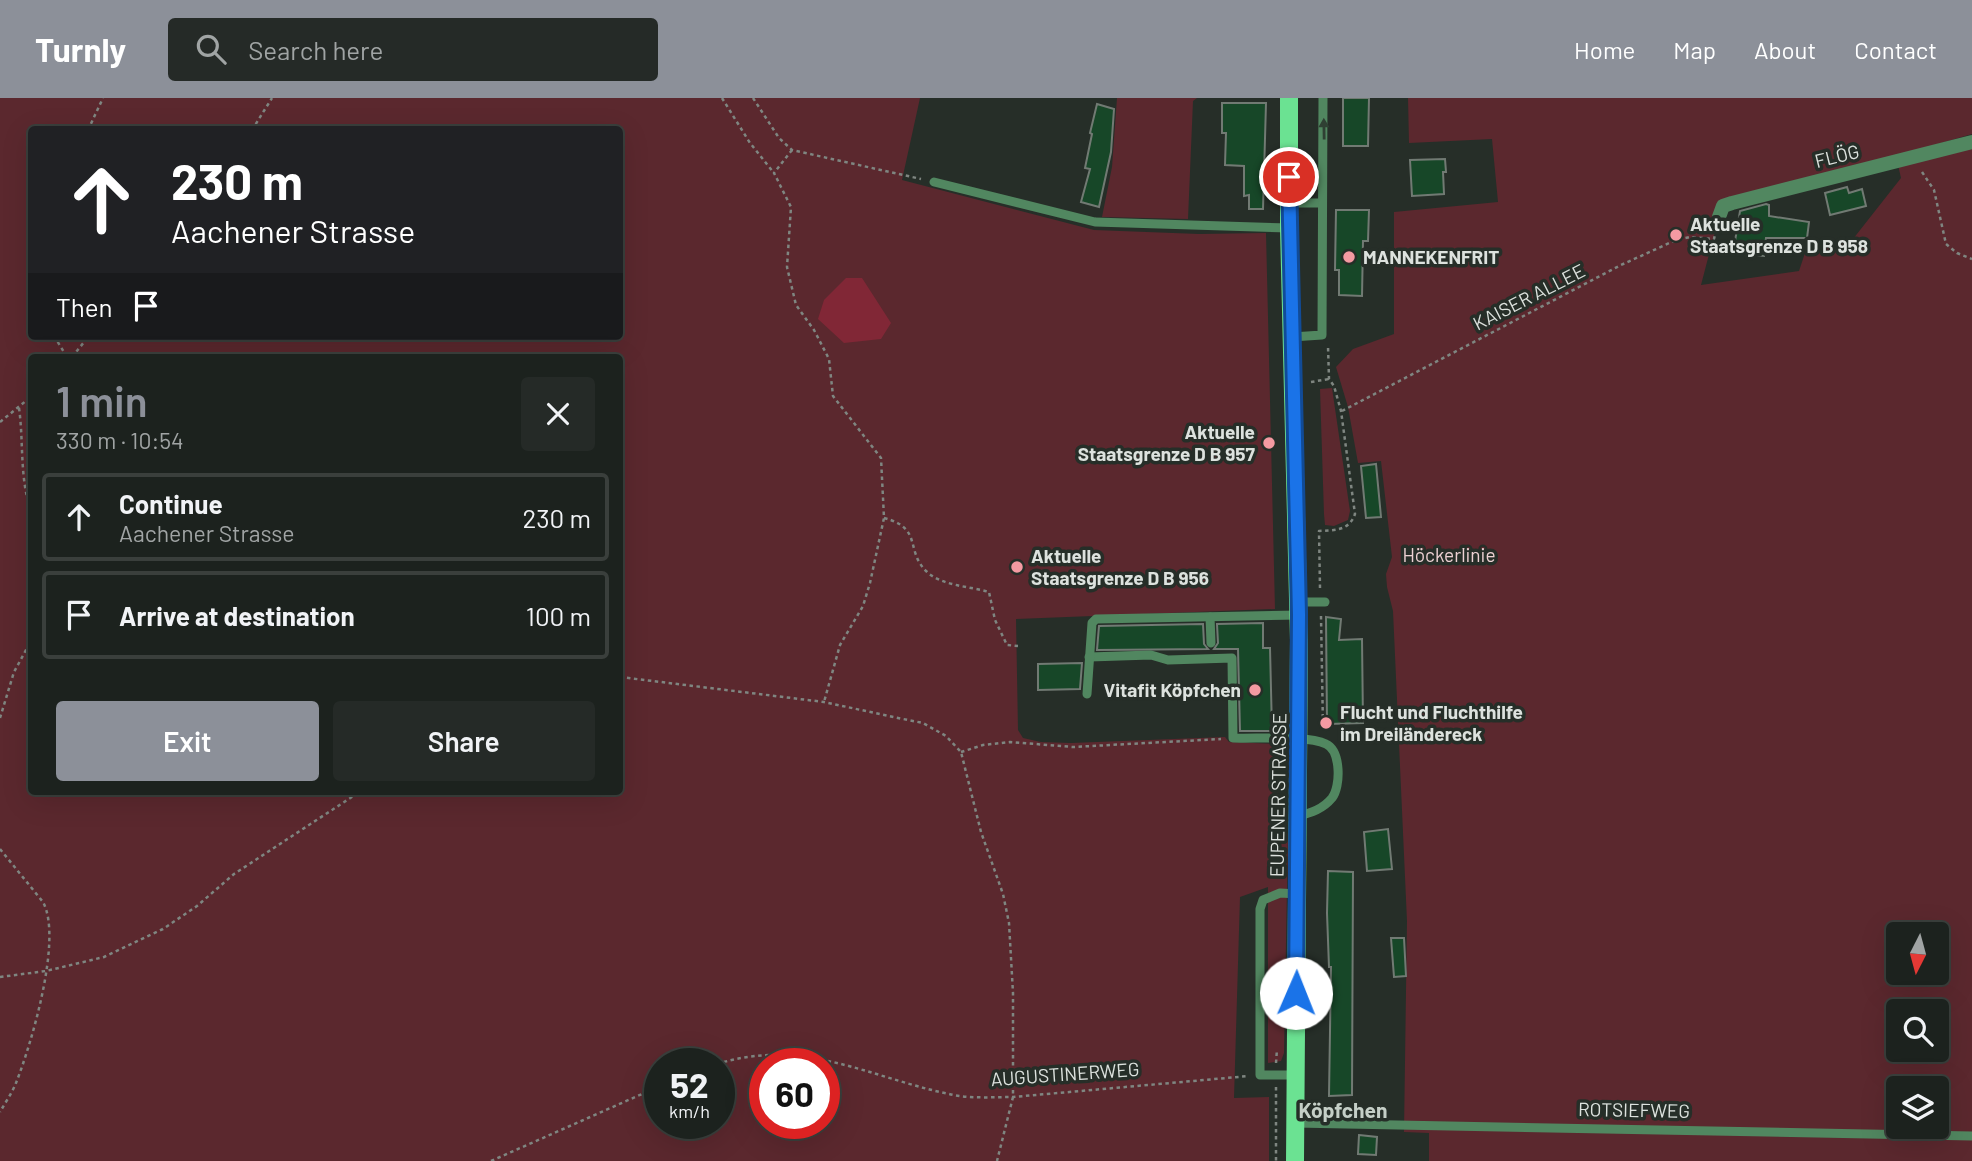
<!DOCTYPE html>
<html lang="en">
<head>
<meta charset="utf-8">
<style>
	:root { --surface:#1c221e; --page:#252a27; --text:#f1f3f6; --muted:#a0a4a4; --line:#3a3f3c; --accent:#8c9099 }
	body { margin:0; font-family:Barlow,sans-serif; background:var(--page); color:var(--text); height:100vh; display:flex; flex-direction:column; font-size:26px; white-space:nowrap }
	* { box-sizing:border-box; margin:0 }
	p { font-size:23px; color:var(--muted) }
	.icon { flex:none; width:38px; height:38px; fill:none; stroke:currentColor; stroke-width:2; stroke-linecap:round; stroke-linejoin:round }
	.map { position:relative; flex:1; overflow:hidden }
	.side { position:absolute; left:28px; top:256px; width:595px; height:441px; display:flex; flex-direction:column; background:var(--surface); border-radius:7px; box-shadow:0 7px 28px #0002,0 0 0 2px var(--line) }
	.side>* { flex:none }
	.guide { position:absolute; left:28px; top:28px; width:595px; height:214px; border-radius:7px; box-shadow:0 7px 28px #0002,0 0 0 2px var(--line); background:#202124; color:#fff; overflow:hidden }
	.needle { width:46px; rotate:186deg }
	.controls { position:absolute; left:1886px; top:824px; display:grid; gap:14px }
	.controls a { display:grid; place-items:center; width:63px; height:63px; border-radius:7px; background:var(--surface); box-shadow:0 7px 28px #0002,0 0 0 2px var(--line); font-size:35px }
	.speed { position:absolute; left:644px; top:950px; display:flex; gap:14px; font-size:35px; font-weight:700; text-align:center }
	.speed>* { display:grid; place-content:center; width:91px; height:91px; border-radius:50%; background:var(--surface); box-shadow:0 7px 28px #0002,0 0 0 2px var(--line); line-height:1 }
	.speed small { font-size:18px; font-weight:400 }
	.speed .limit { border:10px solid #d22; background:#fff; color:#111 }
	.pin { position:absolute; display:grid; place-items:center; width:60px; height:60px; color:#fff; margin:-30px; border:4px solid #fff; border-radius:50%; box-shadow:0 2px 7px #0007 }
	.me { position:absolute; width:77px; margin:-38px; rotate:1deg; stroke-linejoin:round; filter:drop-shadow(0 0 5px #0008) }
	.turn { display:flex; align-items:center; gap:24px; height:147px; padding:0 28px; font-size:32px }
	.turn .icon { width:91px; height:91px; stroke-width:2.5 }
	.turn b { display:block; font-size:49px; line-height:60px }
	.then { display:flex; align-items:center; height:66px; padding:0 28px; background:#0003; gap:14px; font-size:26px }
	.round { display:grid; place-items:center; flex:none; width:74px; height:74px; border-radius:7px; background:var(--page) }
	.overview { display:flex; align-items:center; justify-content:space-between; height:119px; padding:0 28px }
	h1 { font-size:42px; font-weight:600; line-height:52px; color:var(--accent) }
	.button { display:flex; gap:14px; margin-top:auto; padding:14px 28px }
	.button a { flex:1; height:80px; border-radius:7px; background:var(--accent); color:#fff; font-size:28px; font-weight:600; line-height:80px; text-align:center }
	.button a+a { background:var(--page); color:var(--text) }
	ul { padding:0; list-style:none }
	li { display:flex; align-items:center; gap:21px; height:88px; margin:0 14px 10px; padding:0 14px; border:4px solid var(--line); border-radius:7px }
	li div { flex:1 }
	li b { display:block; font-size:26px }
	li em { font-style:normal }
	header { display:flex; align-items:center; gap:42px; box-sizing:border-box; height:98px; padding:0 35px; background:var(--accent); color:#fff }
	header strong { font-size:33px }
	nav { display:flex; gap:38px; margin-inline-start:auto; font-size:24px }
	.search { width:490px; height:63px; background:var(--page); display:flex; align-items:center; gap:18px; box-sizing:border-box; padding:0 24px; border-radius:7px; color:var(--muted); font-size:26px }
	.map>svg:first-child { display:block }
</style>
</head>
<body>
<header>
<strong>Turnly</strong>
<div class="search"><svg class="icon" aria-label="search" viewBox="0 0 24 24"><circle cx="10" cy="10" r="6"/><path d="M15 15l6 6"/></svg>Search here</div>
<nav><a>Home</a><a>Map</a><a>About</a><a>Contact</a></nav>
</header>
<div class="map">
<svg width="1972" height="1063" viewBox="0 0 1972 1063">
	<rect width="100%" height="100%" fill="#262e28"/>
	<g fill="#5b282e" fill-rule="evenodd">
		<path d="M0 0H920L902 82 1094 132 1199 136 1266 135 1275 511 1016 521 1018 632 1023 640 1041 644 1071 645 1225 639 1229 644 1279 646 1277 731 1288 735 1284 955 1281 963 1268 965V789L1240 799 1234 1000 1269 999V1063H0ZM32 32H620V238H32ZM32 259H620V693H32ZM660 966H719V1026H660ZM765 966H824V1026H765Z"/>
		<polygon points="1117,0 1197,0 1193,3 1188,121 1102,119 1112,69"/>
		<path d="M1408 0H1972V36L1887 61 1726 101 1719 118 1701 187 1799 173 1806 152 1833 149 1853 141 1901 80 1898 67 1972 48V1063H1429V1035L1404 1034 1407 823 1393 513 1387 489 1386 476 1392 459 1381 363 1358 365 1348 309 1336 269 1353 251 1394 236V114L1498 104 1492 41 1409 45ZM1899 836H1937V875H1899ZM1899 914H1937V952H1899ZM1899 990H1937V1029H1899Z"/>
		<polygon points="1332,290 1350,413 1348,422 1334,428 1325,427 1324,416 1320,291"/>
	</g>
	<polygon fill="#812736" points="846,180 862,180 891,225 881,241 844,245 818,221 824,202"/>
	<g fill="#174728" stroke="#717a73" stroke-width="2">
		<polygon points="1343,0 1369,0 1368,48 1343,48"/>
		<polygon points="1222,5 1266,5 1263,111 1249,111 1249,97 1244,98 1244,68 1225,67 1226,35 1222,35"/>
		<polygon points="1097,6 1114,11 1111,54 1099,109 1081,104 1090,71 1085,70 1092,36 1090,35"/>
		<polygon points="1445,61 1446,74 1443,74 1444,96 1412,98 1410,62"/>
		<polygon points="1847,89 1849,95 1862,91 1866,108 1830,117 1825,95"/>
		<polygon points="1766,106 1769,107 1769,118 1809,124 1807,140 1766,140 1764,158 1733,155 1740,113"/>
		<polygon points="1336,112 1369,112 1368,143 1363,143 1362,198 1339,197 1339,172 1335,172"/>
		<polygon points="1376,366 1381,419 1366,420 1361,368"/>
		<polygon points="1326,519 1341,521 1339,542 1362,541 1363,625 1327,626"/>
		<polygon points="1263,525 1263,550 1270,550 1272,633 1240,633 1238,551 1214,551 1218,545 1217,526"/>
		<polygon points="1203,526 1204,546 1208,551 1097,552 1099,528"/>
		<polygon points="1082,565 1080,591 1038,592 1038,566"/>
		<polygon points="1388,731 1392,771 1367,773 1364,734"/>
		<polygon points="1328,773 1353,774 1352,997 1329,998 1331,869 1329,869 1327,815"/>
		<polygon points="1391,840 1404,840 1406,878 1394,879"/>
		<polygon points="1359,1037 1377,1039 1376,1057 1358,1056"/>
	</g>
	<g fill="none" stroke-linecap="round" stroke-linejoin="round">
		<g stroke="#7f8681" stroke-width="2.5" stroke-dasharray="3.5 3.5" stroke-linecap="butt">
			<polyline points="722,0 750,45 774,75"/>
			<polyline points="753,0 779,40 792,52 921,81"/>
			<polyline points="88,32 103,0"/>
			<polyline points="252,32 272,0"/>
			<polyline points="792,52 774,75 791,109 787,169 796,207 814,232 829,261 833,298 881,360 884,420 870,485 863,508 840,547 824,604"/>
			<polyline points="1922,74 1934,92 1946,146 1957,155 1972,161"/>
			<polyline points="54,238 67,259"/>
			<polyline points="72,259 89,238"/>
			<polyline points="1311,284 1329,281"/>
			<path d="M19 310C24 345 19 382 32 415"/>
			<polyline points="1342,313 1621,167 1676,142 1690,139 1714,141 1716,132"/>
			<polyline points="0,324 32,298"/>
			<path d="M884 420C923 430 905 452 926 473 941 488 969 488 989 494L995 522 1007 547 1018 548"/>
			<path d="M1320 490 1319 433C1335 432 1349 433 1355 416L1341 313 1334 288 1329 281 1328 248"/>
			<polyline points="1321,518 1323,630"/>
			<polyline points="620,579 824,604 898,620 923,625 946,638 961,654 981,734 1003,796 1009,825 1013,895 1013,999 997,1063"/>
			<polyline points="0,620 14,574 32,541"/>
			<polyline points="961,654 983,647 1010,644 1073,649 1221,641"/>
			<path d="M0 751 43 804C63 841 31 947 16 985 12 995 5 1005 0 1014"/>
			<polyline points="0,879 46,873 104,859 163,831 197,808 234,776 361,693"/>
			<polyline points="1276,965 1277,951"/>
			<path d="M717 966C803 939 868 979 949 996 969 1001 992 999 1013 999L1249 978"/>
			<polyline points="1276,989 1276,1063"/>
			<polyline points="491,1063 660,988"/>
		</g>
		<g stroke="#518760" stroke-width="9">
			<polyline points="934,84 1095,124 1289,130"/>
			<polyline points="1289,105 1322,105"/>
			<polyline points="1292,239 1322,237 1323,0"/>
			<polyline points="1299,504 1325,504"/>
			<polyline points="1210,519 1211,545"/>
			<path d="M1089 559 1151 557 1168 562 1232 560 1233 640C1255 641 1308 637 1326 646 1341 653 1341 688 1332 700 1323 711 1311 715 1298 718"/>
			<polyline points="1087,596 1092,525 1096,521 1299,517"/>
			<polyline points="1296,977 1260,977 1260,811 1263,802 1280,795 1298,796"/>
			<polyline points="1295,1025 1972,1038"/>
		</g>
		<polyline stroke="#518760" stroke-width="14" points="1719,119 1723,108 1732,105 1972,44"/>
		<polyline stroke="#6be292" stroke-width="18" points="1289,0 1289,130 1299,542 1295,1063"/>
	</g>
	<defs><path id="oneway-solid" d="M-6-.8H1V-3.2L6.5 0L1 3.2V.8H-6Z" transform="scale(1.75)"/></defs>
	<use fill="#2f4033" href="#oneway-solid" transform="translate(1324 31) rotate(-91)"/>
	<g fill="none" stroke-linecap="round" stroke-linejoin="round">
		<g stroke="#114b97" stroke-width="18">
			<polyline id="route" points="1289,79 1299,517 1296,895"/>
		</g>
		<use href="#route" stroke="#1a73e8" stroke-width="12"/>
	</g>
	<g fill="#f49aa2" stroke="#262e28" stroke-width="2.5">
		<circle cx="1676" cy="137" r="7"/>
		<circle cx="1349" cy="159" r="7"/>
		<circle cx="1269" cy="345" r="7"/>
		<circle cx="1017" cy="469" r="7"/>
		<circle cx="1255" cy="592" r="7"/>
		<circle cx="1326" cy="625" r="7"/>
	</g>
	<g text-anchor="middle" stroke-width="7" stroke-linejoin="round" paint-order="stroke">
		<g font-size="19" fill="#dde2de" stroke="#262e28">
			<text transform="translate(1837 58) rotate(-14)" y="7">FLÖG</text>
			<text transform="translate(1529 199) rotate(-27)" y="7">KAISER ALLEE</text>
			<text transform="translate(1278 697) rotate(-89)" y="7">EUPENER STRASSE</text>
			<text transform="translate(1065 976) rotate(-4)" y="7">AUGUSTINERWEG</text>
			<text transform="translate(1634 1012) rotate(1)" y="7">ROTSIEFWEG</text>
		</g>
		<g font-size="19" font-weight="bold" fill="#dde2de" stroke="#262e28" text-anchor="start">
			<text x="1690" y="133">Aktuelle<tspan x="1690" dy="22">Staatsgrenze D B 958</tspan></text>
			<text x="1363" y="166">MANNEKENFRIT</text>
			<text x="1255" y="341" text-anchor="end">Aktuelle<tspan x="1255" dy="22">Staatsgrenze D B 957</tspan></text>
			<text x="1031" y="465">Aktuelle<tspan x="1031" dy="22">Staatsgrenze D B 956</tspan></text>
			<text x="1241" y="599" text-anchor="end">Vitafit Köpfchen</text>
			<text x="1340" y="621">Flucht und Fluchthilfe<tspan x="1340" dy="22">im Dreiländereck</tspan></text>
		</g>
		<g font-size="19" fill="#edd1d3" stroke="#262e28">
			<text x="1449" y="464">Höckerlinie</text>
		</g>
		<g font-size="21" font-weight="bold" fill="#c5cfc7" stroke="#262e28">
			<text x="1343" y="1020">Köpfchen</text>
		</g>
	</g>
</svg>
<div class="controls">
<a><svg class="needle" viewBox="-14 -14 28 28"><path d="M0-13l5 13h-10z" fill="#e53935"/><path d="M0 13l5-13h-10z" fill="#a0a4a4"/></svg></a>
<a><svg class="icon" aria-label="search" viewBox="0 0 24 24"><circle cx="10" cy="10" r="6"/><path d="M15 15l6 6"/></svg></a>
<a><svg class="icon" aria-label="layers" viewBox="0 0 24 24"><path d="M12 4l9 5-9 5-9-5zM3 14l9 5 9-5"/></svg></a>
</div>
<div class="speed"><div>52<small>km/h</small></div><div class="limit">60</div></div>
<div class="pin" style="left:1289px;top:79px;background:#d93025"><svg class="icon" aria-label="arrive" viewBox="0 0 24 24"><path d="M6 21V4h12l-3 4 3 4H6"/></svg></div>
<svg class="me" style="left:1296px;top:895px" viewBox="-20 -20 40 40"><circle r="19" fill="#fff"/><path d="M0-13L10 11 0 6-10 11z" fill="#1a73e8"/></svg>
<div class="guide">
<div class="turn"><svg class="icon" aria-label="ahead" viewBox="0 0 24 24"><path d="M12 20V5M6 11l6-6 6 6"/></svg><div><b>230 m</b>Aachener Strasse</div></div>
<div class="then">Then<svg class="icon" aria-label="arrive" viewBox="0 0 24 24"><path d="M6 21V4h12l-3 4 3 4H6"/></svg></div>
</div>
<section class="side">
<div class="overview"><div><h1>1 min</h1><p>330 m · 10:54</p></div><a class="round"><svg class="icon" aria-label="close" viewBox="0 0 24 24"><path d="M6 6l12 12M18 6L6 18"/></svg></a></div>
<ul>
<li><svg class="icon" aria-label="ahead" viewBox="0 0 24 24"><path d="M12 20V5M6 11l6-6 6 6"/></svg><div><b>Continue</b><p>Aachener Strasse</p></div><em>230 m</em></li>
<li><svg class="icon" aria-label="arrive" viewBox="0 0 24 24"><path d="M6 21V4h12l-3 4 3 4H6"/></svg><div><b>Arrive at destination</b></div><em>100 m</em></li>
</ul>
<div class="button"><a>Exit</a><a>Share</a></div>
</section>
</div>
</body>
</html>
